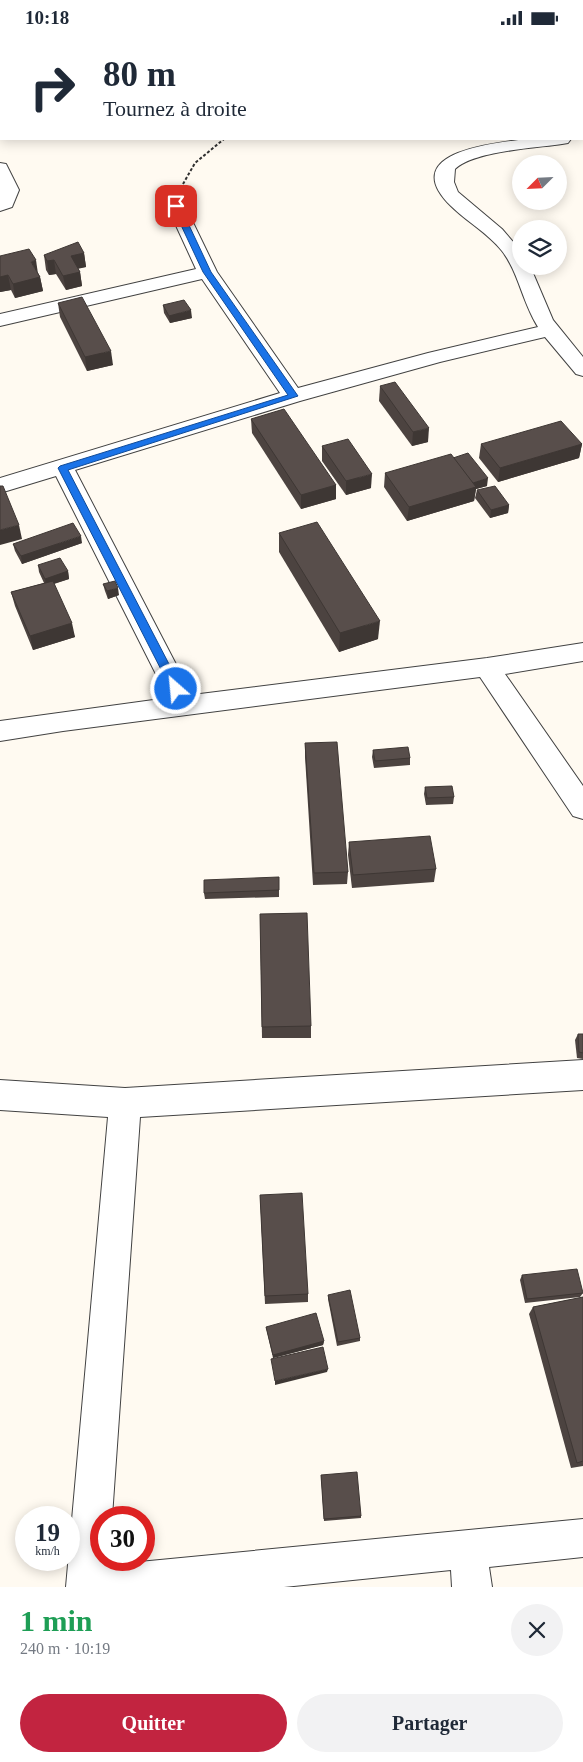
<!DOCTYPE html>
<html lang="fr">
<head>
<meta charset="utf-8">
<style>
	:root { --surface:#fff; --page:#f2f2f3; --text:#1f2937; --muted:#747a83; --accent:#c22440 }
	body { margin:0; font-family:Georgia,serif; background:var(--page); color:var(--text); height:100vh; display:flex; flex-direction:column; font-size:19px; white-space:nowrap }
	* { box-sizing:border-box; margin:0 }
	p { font-size:16px; color:var(--muted) }
	.icon { flex:none; width:28px; height:28px; fill:none; stroke:currentColor; stroke-width:2; stroke-linecap:round; stroke-linejoin:round }
	.map { position:relative; height:1552px; overflow:hidden }
	.side { display:flex; flex-direction:column; background:var(--surface); flex:1 }
	.side>* { flex:none }
	.hud { position:absolute; left:0px; top:0px; width:584px; height:105px; box-shadow:0 2px 12px #0003; background:#fff; color:var(--text); overflow:hidden }
	.needle { width:32px; rotate:246deg }
	.tools { position:absolute; left:512px; top:120px; display:grid; gap:10px }
	.tools a { display:grid; place-items:center; width:55px; height:55px; border-radius:50%; background:var(--surface); box-shadow:0 2px 12px #0003; font-size:25px }
	.speed { position:absolute; left:15px; top:1471px; display:flex; gap:10px; font-size:25px; font-weight:700; text-align:center }
	.speed>* { display:grid; place-content:center; width:65px; height:65px; border-radius:50%; background:var(--surface); box-shadow:0 2px 12px #0003; line-height:1 }
	.speed small { font-size:12px; font-weight:400 }
	.speed .limit { border:8px solid #d22; background:#fff; color:#111 }
	.pin { position:absolute; display:grid; place-items:center; width:42px; height:42px; color:#fff; margin:-21px; border-radius:10px; box-shadow:0 2px 8px #0006 }
	.me { position:absolute; width:55px; margin:-28px; rotate:333deg; stroke-linejoin:round; filter:drop-shadow(0 0 4px #0008) }
	.turn { display:flex; align-items:center; gap:18px; height:105px; padding:0 20px; font-size:22px }
	.turn .icon { width:65px; height:65px; stroke-width:2.5 }
	.turn b { display:block; font-size:35px; line-height:42px }
	.round { display:grid; place-items:center; flex:none; width:52px; height:52px; border-radius:26px; background:var(--page) }
	.overview { display:flex; align-items:center; justify-content:space-between; height:85px; padding:0 20px }
	h1 { font-size:30px; font-weight:700; line-height:38px; color:#1e9e55 }
	.cta { display:flex; gap:10px; margin-top:auto; padding:10px 20px }
	.cta a { flex:1; height:58px; border-radius:30px; background:var(--accent); color:#fff; font-size:20px; font-weight:700; line-height:58px; text-align:center }
	.cta a+a { background:var(--page); color:var(--text) }
	.status { display:flex; justify-content:space-between; align-items:center; height:35px; padding:0 25px; background:var(--surface); direction:ltr }
	.status svg { height:14px; fill:currentColor }
	.map>svg:first-child { display:block }
</style>
</head>
<body>
<div class="status"><b>10:18</b><svg viewBox="0 0 49 12"><path d="M0 12V9h3v3zM5 12V6h3v6zM10 12V3h3v9zM15 12V0h3v12zM26 1h20v11H26zM47 4h2v5h-2z"/></svg></div>
<div class="map">
<svg width="583" height="1552" viewBox="0 0 583 1552">
	<rect width="100%" height="100%" fill="#fffaf1"/>
	<g fill="none" stroke-linecap="round" stroke-linejoin="round">
		<g stroke="#424242" stroke-width="2">
			<g id="minor">
				<rect x="13" y="0" width="16" height="1"/>
				<polygon points="354,0 381,0 382,1 355,1"/>
				<polygon points="582,94 583,94 583,104 580,104 582,104"/>
				<path d="M527 104H571L568 108 562 109C535 113 474 116 455 134L454 147 458 157 502 194 521 216V231H530L553 285 583 322V341L576 339 545 302 440 327 300 366 75 435 192 660 487 623 583 608V626L505 639 583 751V784L573 781 480 642 63 696 0 706V686L168 663 56 441 0 458V443L280 358 202 244 0 291V279L196 234 167 171 170 167 176 166 182 167 185 171 217 237 298 353 428 318 538 292C523 269 518 236 502 216 488 198 467 187 451 171 396 117 494 108 527 104Z"/>
				<polygon points="0,128 6,129 19,155 12,172 0,176"/>
				<polygon points="583,1025 583,1055 140,1082 112,1482 101,1482 101,1525 109,1525 108,1530 583,1484 583,1522 489,1532 492,1552 452,1552 451,1535 284,1552 66,1552 108,1082 0,1075 0,1045 125,1053"/>
			</g>
		</g>
		<g stroke="#313131" stroke-width="2" stroke-dasharray="3 2" stroke-linecap="butt">
			<polyline points="213,0 216,1"/>
			<polyline points="183,149 195,128 224,104"/>
		</g>
		<use href="#minor" fill="#fff" fill-rule="evenodd"/>
	</g>
	<g fill="#4c4340">
		<polygon points="84,218 86,232 78,233 80,237 82,251 66,255 56,239 49,240 46,235 44,220"/>
		<polygon points="0,221 38,238 40,242 43,256 15,263 11,255 0,257"/>
		<polygon points="58,268 113,330 87,336 60,282"/>
		<polygon points="163,270 192,283 170,288 164,278"/>
		<polygon points="380,351 428,407 412,411 379,366"/>
		<polygon points="251,384 336,450 336,464 301,474 252,398"/>
		<polygon points="481,409 582,409 579,423 498,447 479,423"/>
		<polygon points="322,411 371,453 346,460 322,426"/>
		<polygon points="385,438 487,451 476,454 474,466 407,486 384,452"/>
		<polygon points="477,455 509,470 508,478 490,483 475,463"/>
		<polygon points="279,498 378,604 339,617 279,517"/>
		<polygon points="82,508 22,529 15,516 13,509"/>
		<polygon points="38,530 68,536 69,544 54,549 75,602 33,615 15,571 11,557 44,548 39,537"/>
		<polygon points="103,549 119,560 108,564 105,556"/>
		<polygon points="305,708 348,837 347,849 313,850 305,722"/>
		<polygon points="373,715 410,723 410,730 374,733 372,722"/>
		<polygon points="425,752 454,762 453,769 426,770 424,759"/>
		<polygon points="349,807 436,834 434,847 352,853 348,820"/>
		<polygon points="279,842 279,862 205,864 204,858"/>
		<polygon points="260,879 311,991 311,1003 262,1003"/>
		<polygon points="578,999 583,999 583,1024 577,1023 575,1005"/>
		<polygon points="260,1160 308,1259 308,1267 265,1269"/>
		<polygon points="522,1240 583,1258 580,1262 525,1268 520,1245"/>
		<polygon points="328,1260 360,1303 360,1306 337,1311 328,1264"/>
		<polygon points="583,1262 583,1431 571,1433 529,1279 533,1272"/>
		<polygon points="266,1292 324,1306 323,1310 273,1323"/>
		<polygon points="321,1440 361,1481 361,1483 324,1486"/>
	</g>
	<g fill="#3e3734">
		<polygon points="84,218 86,232 73,235 71,221"/>
		<polygon points="36,225 38,239 31,227"/>
		<polygon points="54,225 56,239 49,240 47,226"/>
		<polygon points="80,237 82,251 66,255 63,241"/>
		<polygon points="8,240 11,255 0,257 0,242"/>
		<polygon points="40,242 43,256 15,263 13,249"/>
		<polygon points="191,275 192,283 170,288 169,281"/>
		<polygon points="111,316 113,330 87,336 85,322"/>
		<polygon points="429,393 428,407 412,411 413,397"/>
		<polygon points="582,409 579,423 498,447 500,433"/>
		<polygon points="372,439 371,453 346,460 346,446"/>
		<polygon points="488,443 487,451 476,454 474,466 407,486 409,472 471,448"/>
		<polygon points="336,450 336,464 301,474 301,460"/>
		<polygon points="509,470 508,478 490,483 491,475"/>
		<polygon points="19,490 22,504 0,510 0,495"/>
		<polygon points="81,501 82,508 22,529 21,521"/>
		<polygon points="68,536 69,544 46,551 45,544"/>
		<polygon points="118,553 119,560 108,564 107,556"/>
		<polygon points="380,586 378,604 339,617 340,598"/>
		<polygon points="72,588 75,602 33,615 30,601"/>
		<polygon points="324,1306 323,1310 273,1323 273,1320"/>
		<polygon points="328,1334 327,1337 275,1350 275,1346"/>
	</g>
	<g fill="#584e4b" stroke="#3e3734">
		<polygon points="78,207 84,218 71,221 80,237 63,241 54,225 47,226 44,220"/>
		<polygon points="29,214 36,225 31,227 40,242 13,249 8,240 0,242 0,221"/>
		<polygon points="82,262 111,316 85,322 58,268"/>
		<polygon points="184,265 191,275 169,281 163,270"/>
		<polygon points="395,347 429,393 413,397 380,351"/>
		<polygon points="284,374 336,450 301,460 251,384"/>
		<polygon points="561,386 582,409 500,433 481,409"/>
		<polygon points="348,404 372,439 346,446 322,411"/>
		<polygon points="468,418 488,443 473,448 453,423"/>
		<polygon points="451,419 476,452 409,472 385,438"/>
		<polygon points="0,451 3,451 19,490 0,495"/>
		<polygon points="495,451 509,470 491,475 477,455"/>
		<polygon points="317,487 380,586 340,598 279,498"/>
		<polygon points="73,488 81,501 21,521 13,509"/>
		<polygon points="60,523 68,536 45,544 38,530"/>
		<polygon points="53,546 72,588 30,601 11,557"/>
		<polygon points="115,546 118,553 107,556 103,549"/>
		<polygon points="337,707 348,837 314,838 305,708"/>
		<polygon points="408,712 410,723 375,726 373,715"/>
		<polygon points="452,751 454,762 427,763 425,752"/>
		<polygon points="430,801 436,834 353,840 349,807"/>
		<polygon points="279,842 279,855 204,858 204,845"/>
		<polygon points="307,878 311,991 262,992 260,879"/>
		<polygon points="578,999 583,999 583,1018 579,1017"/>
		<polygon points="302,1158 308,1259 265,1261 260,1160"/>
		<polygon points="577,1234 583,1258 527,1264 522,1240"/>
		<polygon points="350,1255 360,1303 338,1307 328,1260"/>
		<polygon points="583,1262 583,1426 577,1428 533,1272"/>
		<polygon points="316,1278 324,1306 273,1320 266,1292"/>
		<polygon points="323,1312 328,1334 275,1346 271,1324"/>
		<polygon points="357,1437 361,1481 324,1484 321,1440"/>
	</g>
	<polygon fill="#1a73e8" stroke="#114b97" points="174,169 180,171 211,237 298,361 68,435 182,654 176,658 171,654 58,433 60,431 288,360 203,237 172,171"/>
</svg>
<div class="tools">
<a><svg class="needle" viewBox="-14 -14 28 28"><path d="M0-13l5 13h-10z" fill="#e53935"/><path d="M0 13l5-13h-10z" fill="#747a83"/></svg></a>
<a><svg class="icon" aria-label="layers" viewBox="0 0 24 24"><path d="M12 4l9 5-9 5-9-5zM3 14l9 5 9-5"/></svg></a>
</div>
<div class="speed"><div>19<small>km/h</small></div><div class="limit">30</div></div>
<div class="pin" style="left:176px;top:171px;background:#d93025"><svg class="icon" aria-label="arrive" viewBox="0 0 24 24"><path d="M6 21V4h12l-3 4 3 4H6"/></svg></div>
<svg class="me" style="left:176px;top:654px" viewBox="-20 -20 40 40"><circle r="17" fill="#1a73e8" stroke="#fff" stroke-width="3"/><path d="M0-11L8 9 0 5-8 9z" fill="#fff"/></svg>
<div class="hud">
<div class="turn"><svg class="icon" aria-label="right" viewBox="0 0 24 24"><path d="M7 20v-9h11M14 6l5 5-5 5"/></svg><div><b>80 m</b>Tournez à droite</div></div>
</div>
</div>
<section class="side">
<div class="overview"><div><h1>1 min</h1><p>240 m · 10:19</p></div><a class="round"><svg class="icon" aria-label="close" viewBox="0 0 24 24"><path d="M6 6l12 12M18 6L6 18"/></svg></a></div>
<div class="cta"><a>Quitter</a><a>Partager</a></div>
</section>
</body>
</html>
